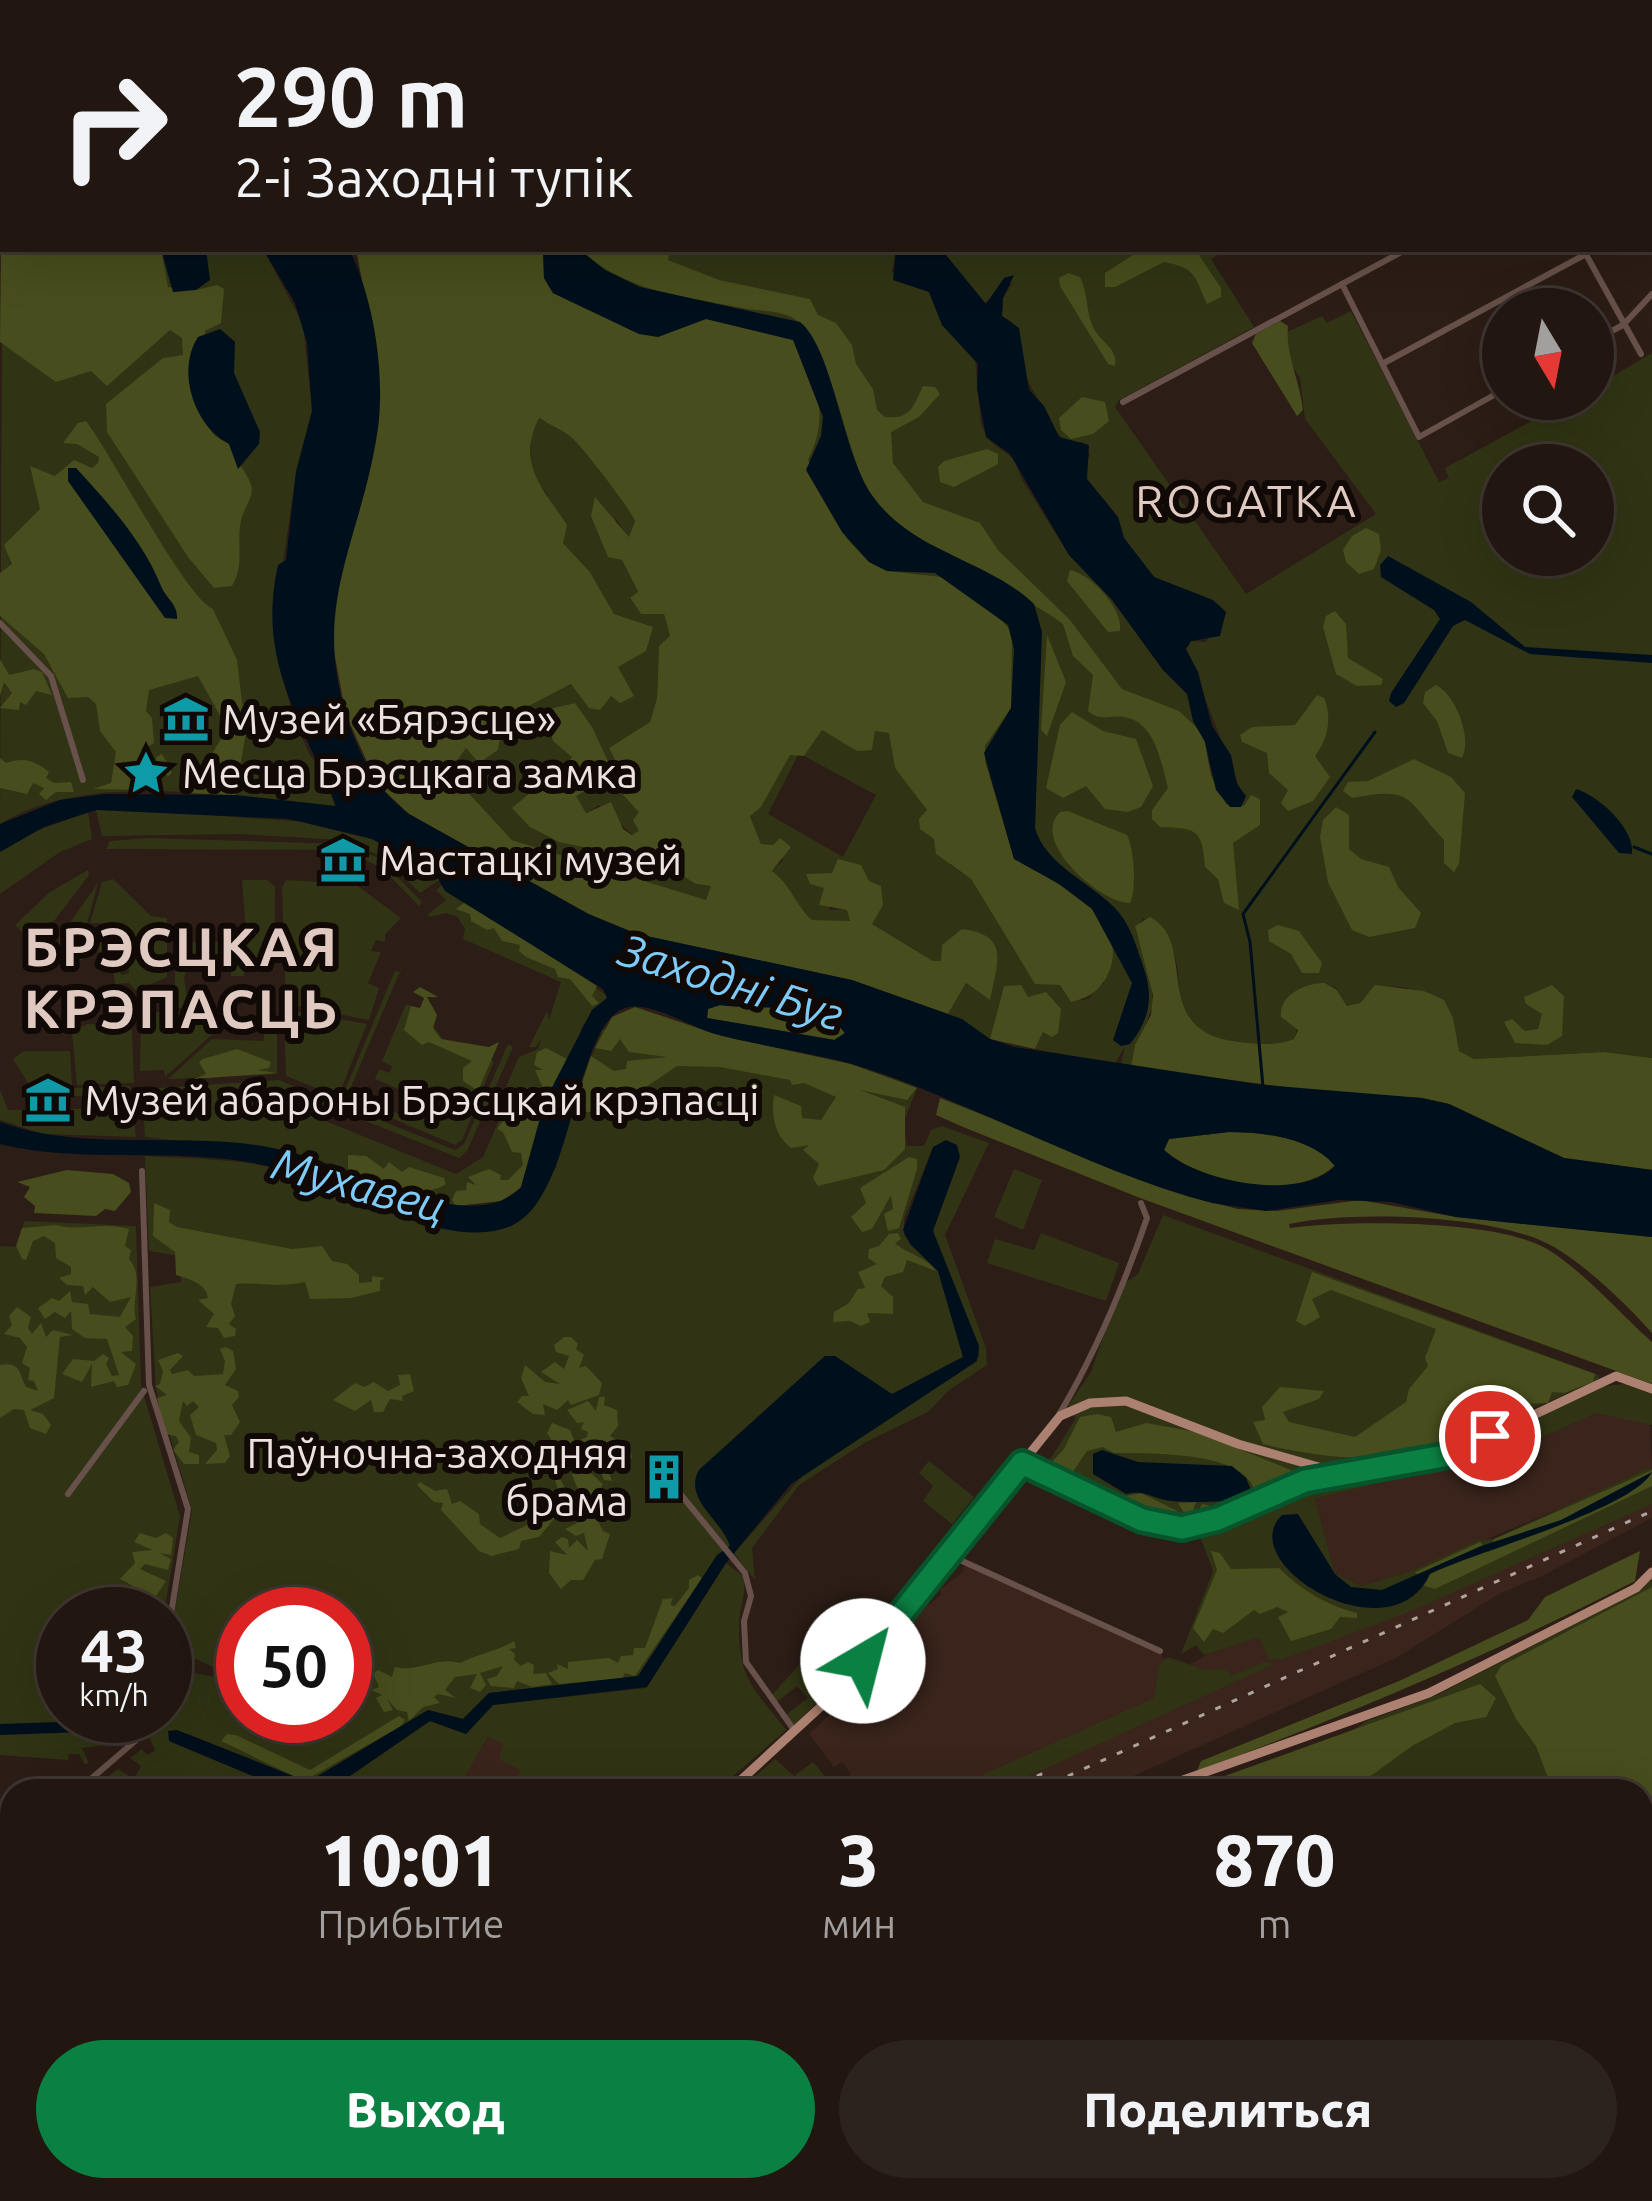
<!DOCTYPE html>
<html lang="ru">
<head>
<meta charset="utf-8">
<style>
	:root { --surface:#211610; --page:#2d231e; --text:#f1f3f6; --muted:#a29f9f; --line:#3e3530; --accent:#0b8043 }
	body { margin:0; font-family:Ubuntu,sans-serif; background:var(--page); color:var(--text); height:100vh; display:flex; flex-direction:column; font-size:45px; white-space:nowrap }
	* { box-sizing:border-box; margin:0 }
	p { font-size:39px; color:var(--muted) }
	.icon { flex:none; width:66px; height:66px; fill:none; stroke:currentColor; stroke-width:2; stroke-linecap:round; stroke-linejoin:round }
	.map { position:relative; flex:1; overflow:hidden }
	.drawer { position:absolute; left:0px; top:1779px; width:1653px; height:423px; display:flex; flex-direction:column; background:var(--surface); border-radius:36px 36px 0 0; box-shadow:0 12px 48px #0002,0 0 0 3px var(--line) }
	.drawer>* { flex:none }
	.banner { position:absolute; left:0px; top:0px; width:1653px; height:252px; box-shadow:0 12px 48px #0002,0 0 0 3px var(--line); background:#211610; color:var(--text); overflow:hidden }
	.needle { width:78px; rotate:170deg }
	.fabs { position:absolute; left:1482px; top:288px; display:grid; gap:24px }
	.fabs a { display:grid; place-items:center; width:132px; height:132px; border-radius:50%; background:var(--surface); box-shadow:0 12px 48px #0002,0 0 0 3px var(--line); font-size:60px }
	.speed { position:absolute; left:36px; top:1587px; display:flex; gap:24px; font-size:60px; font-weight:700; text-align:center }
	.speed>* { display:grid; place-content:center; width:156px; height:156px; border-radius:50%; background:var(--surface); box-shadow:0 12px 48px #0002,0 0 0 3px var(--line); line-height:1 }
	.speed small { font-size:30px; font-weight:400 }
	.speed .limit { border:18px solid #d22; background:#fff; color:#111 }
	.pin { position:absolute; display:grid; place-items:center; width:102px; height:102px; color:#fff; margin:-51px; border:6px solid #fff; border-radius:50%; box-shadow:0 3px 12px #0007 }
	.me { position:absolute; width:132px; margin:-66px; rotate:37deg; stroke-linejoin:round; filter:drop-shadow(0 0 9px #0008) }
	.turn { display:flex; align-items:center; gap:42px; height:252px; padding:0 36px; font-size:54px }
	.turn .icon { width:156px; height:156px; stroke-width:2.5 }
	.turn b { display:block; font-size:84px; line-height:102px }
	.eta { display:flex; justify-content:space-evenly; align-items:center; height:204px; text-align:center }
	.eta b { font-size:72px; font-weight:800; line-height:84px }
	.cta { display:flex; gap:24px; margin-top:auto; padding:24px 36px }
	.cta a { flex:1; height:138px; border-radius:72px; background:var(--accent); color:#fff; font-size:48px; font-weight:800; line-height:138px; text-align:center }
	.cta a+a { background:var(--page); color:var(--text) }
	.map>svg:first-child { display:block }
</style>
</head>
<body>
<div class="map">
<svg width="1652" height="2201" viewBox="0 0 1652 2201">
	<rect width="100%" height="100%" fill="#2c1d16"/>
	<g fill="#3a241b">
		<polygon points="1596,1413 1650,1422 1652,1470 1411,1571 1361,1586 1335,1573 1315,1499 1457,1461 1463,1472"/>
		<polygon points="1652,1492 1652,1518 1542,1576 1499,1594 1396,1658 1100,1791 856,1791 846,1779 851,1774 842,1762 834,1767 809,1734 860,1686 856,1680 895,1632 941,1595 940,1589 963,1572 964,1564 1160,1651 1163,1658 1189,1665 1246,1631 1290,1646"/>
		<polygon points="495,1725 534,1791 434,1791 450,1737 481,1750"/>
		<polygon points="12,2153 12,2190 266,2190 257,2201 0,2201 0,2159"/>
		<polygon points="338,2190 507,2190 491,2201 344,2201"/>
		<polygon points="527,2190 717,2190 718,2195 699,2201 532,2201"/>
		<polygon points="832,2190 1367,2190 1371,2201 833,2201"/>
	</g>
	<g fill="#303414" fill-rule="evenodd">
		<polygon points="140,0 1344,0 1348,3 141,3"/>
		<path d="M3 58V249H263L303 324 312 410 296 472 273 634 293 717 310 755 326 776 335 807C236 798 90 768 0 824Z"/>
		<path d="M543 249H896L892 272 929 292 942 325 975 358 981 425 991 442 1015 460 1021 478 1069 555 1113 600 1163 670 1187 694 1219 796 1240 789 1186 649 1191 641 1206 642 1223 608 1154 577 1124 538 1118 517 1087 479 1085 466 1090 455 1083 442C1053 444 1057 425 1043 406 1021 374 1020 360 1012 322L1002 316 1003 298 1013 282 984 303 941 249H1228L1211 259 1254 327 1119 400 1115 407 1246 594 1376 514 1305 419 1300 378 1274 338 1322 316 1327 323 1351 311 1439 482 1449 478 1445 468 1572 399H1593V388L1652 353V1058L1604 1052 1474 1059 1459 1052C1454 1040 1456 1024 1450 1015 1431 988 1379 973 1360 1003L1347 1006 1337 989 1325 983 1295 992 1285 1021 1297 1026 1295 1039C1277 1046 1257 1044 1238 1042 1153 1033 1195 974 1165 936 1160 929 1150 924 1143 918L1136 932 1150 974 1153 1005 1131 1067 1121 1065 1125 1046 1115 1064 1035 1049 1043 1032 1028 997 1004 986 990 1039 948 1014 966 983 989 999 941 961H933L872 924 832 874 824 888 830 910 847 909 850 922 812 920C795 904 791 885 772 871L783 860 774 845 761 844 750 815 761 807 790 754 798 755 768 814 843 857 876 795 804 756 822 729 872 750 875 730 890 733 895 768 923 799 934 839 950 865 971 879 1016 953 1061 985 1072 1001 1088 999 1104 983 1059 884 985 760 544 256ZM1503 465H1593V555H1503Z"/>
		<path d="M538 418C549 424 562 430 571 438 585 449 629 505 635 521L629 538 615 517 622 560 638 593 630 599 641 614 664 613 670 636 659 647 657 698 650 722 609 748 640 812V831L633 835 599 805 586 813 575 796 614 774 574 703 545 711 584 769 583 776 563 791 590 850H604L654 871 673 870 696 884 712 886 707 901 512 840 449 772 466 747 520 720 527 707 571 684 611 696 633 697 618 667 652 627 614 614 590 572 563 543 547 494 531 474V435Z"/>
		<polygon points="125,809 320,823 372,839 441,879 420,893 383,857 343,840 238,834 102,836 96,810"/>
		<polygon points="88,812 92,839 60,852 0,894 0,852 33,832"/>
		<polygon points="148,838 345,844 379,858 422,902 419,906 383,869 346,850 106,849 110,841"/>
		<polygon points="88,870 89,875 54,921 22,932 15,925 50,892"/>
		<polygon points="113,879 151,916 167,918 167,977 136,991 129,983 115,984 110,951 94,952 92,934 100,933 102,947 117,945 121,975 129,973 123,923 90,923 102,882"/>
		<polygon points="242,880 267,880 275,886 274,969 259,969 256,959 248,958"/>
		<polygon points="286,880 355,884 401,918 385,934 385,942 376,940 371,951 381,952 368,983 379,988 369,1020 286,1004 282,888"/>
		<polygon points="98,883 87,923 90,953 82,955 83,960 69,961 58,946 59,938"/>
		<polygon points="442,885 608,996 583,1025 524,1183 456,1206 299,1154 145,1137 142,1089 279,1080 455,1150 464,1144 508,1044 513,1047 467,1151 459,1158 330,1107 323,1120 456,1174 483,1157 510,1095 504,1091 519,1057 538,1049 541,1038 536,1047 529,1047 547,1011 549,1020 561,982 463,939 465,929 457,916 446,913 430,917 427,915 446,900 436,890"/>
		<polygon points="187,942 244,942 244,976 231,976 231,964 217,960 188,965 184,978 187,997 210,1002 210,1008 175,1008 175,955"/>
		<polygon points="409,950 348,1094 399,1114 408,1093 375,1079 379,1069 390,1073 392,1066 382,1061 406,1004 420,1009 445,1042 494,1061 462,1140 455,1145 342,1097 395,971 399,972"/>
		<polygon points="131,1006 134,1083 77,1085 72,1032 87,1024 110,1025 109,1009"/>
		<polygon points="284,1009 367,1024 340,1092 331,1094 286,1076"/>
		<polygon points="141,1012 236,1013 165,1077 164,1070 140,1071"/>
		<polygon points="264,1020 277,1021 277,1074 168,1079 212,1039 264,1041"/>
		<path d="M603 1029C708 1041 818 1046 917 1088L903 1123 907 1146H924L931 1130 942 1126 989 1143 945 1235 986 1348 987 1365 948 1391 928 1412 866 1442 799 1485 752 1548 755 1580 734 1553 806 1472 979 1357V1346L934 1237 933 1147 904 1219V1235L938 1271 963 1357 892 1394 825 1356 699 1470C683 1499 722 1520 730 1546L717 1556 638 1676 489 1693 463 1719 428 1710 308 1782 187 1734 171 1742 289 1791 192 1787 190 1791H88L118 1769 134 1779 141 1766 130 1758 142 1749 147 1755 155 1751 149 1736 159 1716H165V1699L173 1682 166 1675 170 1655 178 1661V1670L221 1678 223 1672 169 1646 192 1510 156 1390 150 1287 181 1282 179 1256 149 1251 145 1156C191 1159 241 1158 286 1171 362 1194 429 1240 511 1226L556 1168 579 1087ZM243 1614H345V1716H243Z"/>
		<polygon points="24,1051 70,1051 72,1085 30,1086 13,1059"/>
		<polygon points="130,1086 136,1137 43,1134 0,1120 0,1090 8,1110 128,1108 128,1095 74,1096 74,1088"/>
		<polygon points="1014,1169 1042,1180 1023,1230 994,1217"/>
		<polygon points="1163,1215 1599,1375 1598,1380 1426,1455 1307,1474 1183,1524 1144,1517 1044,1469 1076,1418 1066,1409 1091,1372 1121,1286 1138,1274"/>
		<polygon points="24,1221 136,1226 141,1386 180,1516 164,1614 63,1614 63,1716 151,1716 135,1741 82,1748 89,1763 85,1764 79,1754 69,1754 68,1760 0,1755 0,1246 20,1247"/>
		<polygon points="1041,1233 1119,1263 1106,1301 987,1263 995,1239 1034,1250"/>
		<polygon points="1624,1384 1652,1394 1652,1425 1596,1413 1463,1473 1455,1456 1605,1386"/>
		<polygon points="929,1461 974,1497 952,1524 923,1501 933,1486 919,1473"/>
		<polygon points="1432,1464 1442,1467 1315,1499 1335,1573 1361,1586 1411,1571 1479,1540 1494,1539 1648,1468 1652,1469 1652,1504 1411,1611 1281,1660 1269,1659 1259,1637 1204,1655 1196,1645 1181,1654 1213,1571 1197,1528 1306,1484"/>
		<path d="M726 1563 743 1576C747 1593 740 1605 739 1622 738 1679 753 1687 786 1730L716 1791H512L521 1770 499 1759 503 1744 488 1737 456 1791H328L430 1721 466 1734 493 1705 646 1688Z"/>
		<polygon points="1652,1579 1652,2201 1386,2201 1380,2190 1641,2190 1641,1791 1257,1791 1367,1721 1437,1695 1639,1591"/>
		<polygon points="1168,1657 1205,1670 1227,1669 1231,1676 1264,1662 1274,1664 996,1791 947,1791 1154,1698 1159,1666"/>
		<polygon points="818,1659 843,1677 794,1725 786,1715 808,1698 797,1686 777,1702 772,1695 800,1664 809,1670"/>
		<polygon points="775,1759 794,1776 813,1762 837,1791 738,1791"/>
	</g>
	<g fill="#474d1c" fill-rule="evenodd">
		<path d="M3 62V249H161L168 287 196 290 217 285 224 289 221 323 205 331 206 424 215 436 229 444C234 461 246 469 251 485 255 496 243 509 241 521 236 545 245 564 232 586L214 588 188 557 107 432 106 404 163 358 183 355 182 338 170 330 107 386 91 371 56 382 0 342Z"/>
		<path d="M356 249H543L544 278 553 293 639 334 706 319 793 340C818 380 830 418 808 460L847 539 869 562 887 571 942 577 995 613 1012 632 1011 708 985 746V760L1014 859C1053 881 1134 917 1108 974 1100 991 1089 998 1071 1002L1060 985 1035 984 971 879 936 854 934 839 920 829 919 819 927 810 895 768 889 733 875 731 872 750 857 751 822 730 804 756 790 755 761 807 750 816 761 844 773 845 780 838 791 847 772 871C791 885 795 904 812 920L850 921 847 910 819 905 824 888 810 884 806 874 832 873 838 859 861 865 869 881 881 886 883 905 872 924 933 961H941L942 945 962 929C1011 935 997 963 990 1000L966 983 948 1014 851 980 637 934 589 914 409 814 377 784 346 715 332 641 335 598 373 450 377 360ZM539 418C550 425 565 431 574 440 586 452 629 507 635 521L629 537 595 497 591 516 608 557 622 560 638 592 630 598 641 614H664L670 636 659 646 657 698 650 722 609 748 628 787 623 795 639 812 633 820 639 831 632 835 623 829 611 802 586 813 576 796 614 774 592 727 575 703 545 710 553 741 572 757 568 763 571 769H584L583 776 564 790 556 784 536 788 512 808 530 827 559 842 604 851 654 871 673 870 696 884 711 886 706 900 512 840 449 772 466 748 479 763 498 750 501 732 520 720 527 707 571 684 589 708 600 710 611 696 620 703 634 696 618 667 646 651 653 627 614 614 590 572 563 543 567 525C543 488 516 464 539 418Z"/>
		<path d="M579 249H670L668 260 719 280 810 299 818 315 836 323 852 345 856 364 873 389 877 410 885 417C912 420 914 404 923 386L935 387 940 394 919 417 891 432 893 463 923 502 980 523 998 550 1070 620 1122 689 1179 711 1195 726 1204 737 1211 776 1226 804 1244 806 1251 795 1260 799V825L1233 843 1239 910 1224 903 1218 879 1205 867C1202 830 1198 828 1160 827L1152 819V810L1168 788C1161 763 1156 722 1124 717 1109 715 1101 722 1088 711L1093 675 1073 656 1063 624C1010 585 894 542 865 484 844 442 830 342 793 318 781 311 761 311 748 309 687 297 627 293 579 249Z"/>
		<path d="M1142 249H1195L1221 288V297L1207 304C1195 279 1198 268 1164 262L1115 287H1105V273Z"/>
		<path d="M1068 273 1080 277C1088 293 1086 309 1092 325 1099 342 1119 348 1115 366L1108 364 1060 286 1059 278Z"/>
		<path d="M1280 321 1288 326C1285 354 1300 381 1303 410L1297 416 1252 343 1256 334Z"/>
		<polygon points="1082,397 1105,402 1109,421 1093,434 1071,439 1061,430 1059,418"/>
		<path d="M86 421C112 455 186 598 213 609L237 660 241 693 246 733 235 795 183 793 188 788H209C201 768 214 748 228 730L198 676 149 690 146 711 152 718 154 743 144 749 152 766H157L156 757 162 754 172 772 168 777 165 772 159 779H153L151 770H143L140 780 146 790 93 789 111 783 116 752 100 731 96 704 88 697 68 698 44 654 0 616V573L12 564 4 545 40 509 30 466 55 476 74 460 92 468 98 463 99 457 77 444 63 443 78 423Z"/>
		<polygon points="987,449 998,454 998,464 954,487 940,482 938,467 944,461"/>
		<polygon points="1366,528 1379,534 1381,550 1374,569 1359,574 1346,562 1343,550 1352,536"/>
		<path d="M1070 570C1091 574 1123 608 1120 631L1108 632 1067 581Z"/>
		<polygon points="1335,611 1346,624 1348,658 1383,679 1381,685 1357,686 1336,674 1323,627 1326,616"/>
		<polygon points="1047,635 1066,682 1047,736 1041,730"/>
		<polygon points="0,659 9,675 34,669 42,672 52,695 36,691 26,705 20,702 19,710 0,708 12,693 4,682 0,696"/>
		<path d="M1436 685C1455 694 1473 738 1462 758L1448 753 1437 721 1423 703 1425 692Z"/>
		<path d="M1317 695 1324 698C1333 718 1327 741 1315 756L1330 777 1313 801 1288 811 1281 803 1288 790 1269 773 1267 753 1242 742 1240 735 1252 727 1295 725Z"/>
		<polygon points="1072,712 1103,731 1136,739 1153,786 1141,807 1128,812 1105,809 1086,786 1063,798 1046,788 1060,725"/>
		<path d="M0 758 6 763C23 757 34 760 49 772L46 778 54 783 71 782 74 792H56L46 800 39 794 44 788 33 783 27 794 0 788Z"/>
		<path d="M1414 759 1451 777 1465 793 1459 864 1454 872 1444 863V840C1405 799 1415 786 1352 798L1343 791 1348 782 1368 781Z"/>
		<polygon points="1336,807 1349,815 1349,849 1361,859 1389,867 1398,887 1421,913 1415,928 1369,937 1352,930 1328,882 1320,837 1323,820"/>
		<path d="M1068 811 1127 835C1134 849 1137 889 1130 903 1102 904 1029 842 1060 812Z"/>
		<polygon points="465,902 597,986 592,996 599,1003 592,1006 570,979 558,977 555,969 526,957 519,951 520,945 502,941 494,928 487,930 471,921 470,914 456,909"/>
		<path d="M1150 917C1201 944 1146 1032 1239 1042 1258 1044 1277 1046 1294 1039L1298 1030 1281 1017C1279 994 1306 983 1325 983L1337 990 1347 1006 1360 1003 1375 985 1424 991 1444 1000 1453 1018 1459 1051 1474 1059 1604 1052 1652 1058V1170L1564 1158 1449 1104 1422 1098 1333 1093 1131 1067 1135 1045 1151 1015 1153 995 1135 926Z"/>
		<polygon points="1278,925 1299,931 1322,963 1319,973 1302,973 1291,954 1269,941 1268,930"/>
		<polygon points="1021,985 1028,997 1046,992 1061,1009 1058,1033 1052,1037 1043,1032 1035,1049 990,1039 1004,986"/>
		<polygon points="1552,985 1564,996 1562,1036 1547,1045 1515,1043 1504,1022 1512,1019 1525,1031 1538,1029 1542,1014 1526,1004 1524,997"/>
		<polygon points="420,987 438,997 427,997 437,1015 433,1028 441,1039 489,1047 499,1042 478,1091 463,1081 463,1068 472,1061 429,1042 422,1045 404,1030 411,1006 420,1008 424,998 413,992"/>
		<path d="M720 1005C756 1011 821 1000 845 1033L835 1040 707 1018 708 1009Z"/>
		<path d="M635 1007 722 1036 851 1064 917 1088 907 1100 860 1090 905 1107V1149L884 1170 818 1186 813 1178 819 1164 803 1150 809 1145 791 1148C774 1135 771 1115 774 1095L801 1106 802 1118 821 1120 836 1097 804 1083 792 1085 790 1080 720 1067 677 1066 623 1103 606 1096 607 1113 573 1111 591 1056 614 1071 626 1069 627 1061 667 1057 629 1052 620 1039 611 1051 595 1048 612 1017Z"/>
		<polygon points="546,1048 567,1059 541,1113 521,1188 501,1201 456,1206 452,1200 456,1191 466,1190 467,1182 476,1185 468,1177 489,1169 501,1175 500,1180 508,1180 523,1165 521,1153 512,1152 503,1132 497,1129 502,1122 530,1116 505,1107 515,1095 529,1105 529,1097 544,1091 535,1070 543,1070 534,1065 537,1052"/>
		<polygon points="237,1049 271,1062 269,1068 257,1070 277,1073 194,1079 206,1074 199,1062 203,1059"/>
		<path d="M940 1098 1191 1197 1238 1209 1277 1211 1360 1200 1456 1217 1652 1237V1333C1625 1303 1589 1268 1554 1247 1498 1214 1352 1210 1289 1224L1290 1228C1348 1220 1497 1219 1547 1249 1585 1272 1619 1313 1652 1342V1384L1140 1198 963 1127 936 1115Z"/>
		<path d="M1229 1132C1264 1132 1312 1138 1335 1165 1296 1203 1202 1184 1164 1150L1169 1139Z"/>
		<path d="M348 1155 366 1156 384 1169 389 1162 402 1172 409 1167 444 1178 446 1184C420 1201 375 1183 348 1169Z"/>
		<polygon points="909,1157 917,1159 917,1169 899,1228 888,1231 884,1214 893,1209 891,1195 872,1229 862,1232 851,1217 866,1203 860,1188"/>
		<polygon points="67,1170 113,1174 129,1183 131,1192 115,1211 105,1209 96,1216 34,1213 35,1206 24,1197 30,1187 17,1182"/>
		<path d="M154 1203 170 1210 169 1222 177 1227 292 1249 322 1246 332 1261 347 1264 359 1275V1283L372 1282V1276L385 1278 380 1281V1291L351 1298 310 1299 305 1282C279 1288 261 1282 236 1284L231 1304 235 1316 229 1324 236 1329 235 1336 224 1338 218 1328 206 1327 214 1314 198 1300 208 1298C206 1283 189 1279 176 1275L175 1252 153 1236Z"/>
		<path d="M56 1225C82 1232 101 1221 129 1229L125 1246 131 1250 129 1259C145 1277 130 1301 136 1319L125 1327 133 1336 132 1351 121 1352 136 1364 128 1385 117 1387 114 1381 91 1387 92 1364 82 1382 62 1374 73 1359 94 1361 103 1354 109 1358 106 1364 112 1376 119 1375 107 1339 85 1338 72 1329 71 1311 65 1318 55 1312 45 1319 38 1308 52 1298 59 1301 70 1291 72 1302 88 1304 90 1314 120 1317 131 1297 110 1302 93 1287 85 1295 83 1286 67 1285 59 1278 71 1274V1267L56 1258 55 1243 44 1236 33 1241 26 1260 22 1259 16 1246 22 1228Z"/>
		<path d="M898 1233 901 1239 895 1243C907 1254 925 1256 936 1271L907 1260 903 1272 885 1277 881 1286 893 1297V1314L867 1313 870 1322 861 1326 850 1321 833 1322 834 1312 849 1303 858 1289 865 1288 858 1272 877 1264 868 1258 869 1249 879 1246 889 1234Z"/>
		<path d="M1312 1272 1595 1374 1593 1382 1564 1393 1552 1392 1548 1403 1496 1405 1486 1428C1412 1466 1343 1463 1263 1444L1253 1422 1265 1420 1262 1407 1280 1387 1324 1391 1319 1399 1283 1412 1289 1422 1355 1437 1406 1402 1409 1389 1428 1366 1425 1358 1436 1329 1331 1290 1312 1299 1320 1317 1305 1326 1296 1321Z"/>
		<path d="M17 1307 31 1317 28 1328 32 1334 41 1323 46 1337 53 1330 73 1335 60 1337 54 1398 30 1410 43 1414 51 1425 46 1434 30 1428 24 1410 14 1409 0 1418V1365C21 1361 19 1374 26 1387L38 1391 34 1381 28 1380 30 1368 22 1363 27 1347 20 1338 4 1334 12 1325 9 1316Z"/>
		<polygon points="564,1337 571,1337 578,1344 576,1349 584,1355 579,1368 586,1366 602,1383 599,1395 571,1405 568,1400 557,1410 543,1404 545,1415 533,1414 517,1402 522,1396 529,1396 521,1378 525,1365 545,1382 560,1384 541,1372 555,1362 564,1369 569,1356 556,1352 554,1345"/>
		<polygon points="226,1347 233,1351 236,1369 225,1385 238,1391 239,1397 232,1405 240,1422 231,1435 224,1435 230,1456 225,1463 205,1464 217,1450 216,1443 196,1435 190,1415 199,1407 193,1401 187,1406 183,1401 179,1421 191,1438 189,1452 199,1455 199,1464 184,1464 173,1450 179,1442 176,1436 165,1434 157,1398 167,1395 155,1386 160,1384 163,1371 158,1360 178,1353 183,1356 170,1370 172,1374 188,1370 194,1376 223,1374 225,1361 220,1349"/>
		<polygon points="410,1374 414,1391 402,1396 403,1401 390,1399 383,1412 374,1412 371,1400 355,1411 333,1400 355,1383 364,1387 374,1382 388,1391 400,1385 398,1375"/>
		<polygon points="599,1397 605,1397 604,1405 617,1410 618,1426 610,1436 617,1440 619,1453 631,1452 632,1457 624,1469 608,1470 612,1481 604,1480 600,1470 589,1470 589,1463 572,1456 564,1444 552,1441 547,1433 552,1423 570,1430 575,1442 587,1437 588,1432 581,1429 584,1422 577,1423 567,1410 588,1401 596,1411"/>
		<path d="M1097 1414 1111 1417 1116 1432 1146 1423 1197 1432 1301 1474 1255 1492C1245 1450 1151 1454 1114 1453L1103 1447 1087 1451 1068 1479 1048 1466 1064 1449 1080 1417Z"/>
		<path d="M560 1460 562 1465 556 1471 569 1496C560 1513 551 1523 539 1537L521 1541 519 1549 491 1556 479 1551 441 1510 443 1503 434 1502 417 1485 420 1482 435 1491 447 1489 452 1504 460 1501 479 1514 480 1524 500 1538C513 1531 559 1513 559 1499 559 1488 553 1477 552 1465Z"/>
		<polygon points="577,1469 586,1469 603,1484 599,1491 604,1495 623,1492 625,1512 616,1520 601,1516 596,1499 581,1497 572,1475"/>
		<polygon points="1652,1470 1652,1486 1435,1589 1425,1586 1415,1572 1480,1542 1489,1552 1494,1539"/>
		<path d="M1110 1490 1126 1496 1141 1493 1177 1511V1516L1184 1513 1178 1503 1196 1502 1193 1511 1197 1513 1202 1504 1215 1507 1212 1513C1168 1530 1146 1519 1107 1496Z"/>
		<polygon points="591,1507 603,1531 610,1534 602,1559 595,1560 583,1580 571,1580 561,1589 549,1573 550,1551 567,1555 555,1542 562,1537 568,1539 569,1548 577,1540 588,1551 584,1533 576,1536 565,1529 581,1521 582,1508"/>
		<polygon points="140,1533 156,1538 166,1533 173,1538 171,1555 159,1553 171,1559 168,1570 145,1564 140,1569 166,1581 156,1596 143,1595 150,1605 144,1613 138,1609 138,1591 129,1591 131,1599 122,1597 124,1587 133,1586 120,1579 135,1563 132,1552 153,1550 134,1542"/>
		<path d="M1211 1551 1220 1553 1231 1569 1279 1568C1301 1590 1326 1605 1357 1613V1618L1340 1617 1331 1629 1291 1641 1278 1617 1288 1612 1277 1607 1260 1614 1254 1610 1223 1633 1213 1629 1204 1642 1193 1628 1217 1570Z"/>
		<path d="M1640 1551 1635 1581C1492 1654 1347 1716 1197 1771L1201 1761 1399 1681 1528 1620 1545 1597Z"/>
		<path d="M698 1575 702 1578 635 1676 625 1673 623 1678 559 1684 548 1673 558 1669 557 1664 568 1669V1662C583 1661 594 1659 609 1658L618 1663 621 1656 633 1655 634 1648H645L663 1599 673 1598 670 1605 675 1606 689 1588V1580Z"/>
		<polygon points="1652,1587 1652,1854 1641,1857 1641,1791 1553,1791 1536,1746 1516,1719 1495,1676 1501,1666"/>
		<path d="M514 1641 516 1648 509 1649 515 1654 514 1660 521 1666 528 1662 534 1665 533 1674 546 1673 552 1684 532 1687 517 1681 514 1688 491 1686 487 1679 497 1676 503 1666 480 1673 486 1685 480 1692 470 1688 477 1674 455 1677 445 1690 456 1698 438 1694 434 1697 440 1703 423 1707 409 1721 407 1712 397 1710 387 1699 393 1710 384 1712 376 1698 382 1695 371 1690 379 1687 373 1673 378 1670 392 1677 395 1667C417 1673 437 1656 460 1663 477 1654 495 1652 514 1641Z"/>
		<polygon points="1480,1684 1496,1698 1486,1717 1455,1723 1412,1746 1372,1775 1331,1791 1183,1791"/>
		<polygon points="399,1716 405,1720 401,1726 304,1781 221,1741 227,1734 236,1735 310,1770"/>
	</g>
	<g fill="#000f1c" fill-rule="evenodd">
		<polygon points="161,249 206,249 210,280 196,290 173,292"/>
		<path d="M263 249H349C374 299 385 373 378 428 361 546 306 608 352 732 365 766 380 792 409 814L588 914 637 934 852 980 962 1019 990 1039 1014 1047 1263 1085 1422 1098 1449 1104 1564 1158 1652 1170V1237L1456 1217 1391 1202 1339 1200 1266 1211 1212 1203C1103 1175 990 1112 883 1074 829 1054 771 1049 715 1034 690 1027 655 1003 629 1007 573 1017 577 1194 513 1225 453 1254 348 1191 289 1172 196 1142 93 1167 0 1144V1122C93 1156 198 1126 294 1153 349 1168 475 1239 521 1187L545 1101 592 1010 607 998 603 989 445 891 435 873 372 839 289 819 96 810 44 827 0 852V824L60 800 105 794 235 795 336 806C303 723 256 662 278 565L286 560 296 472 312 411 307 343 295 303ZM720 1005C756 1010 821 1000 845 1033L834 1040 707 1018 708 1009ZM1229 1132C1264 1132 1312 1138 1335 1166 1301 1202 1198 1182 1164 1150L1169 1139Z"/>
		<path d="M543 249H579L605 270 640 287 800 322C834 350 842 455 874 498 913 552 988 560 1034 604L1042 632 1035 828C1045 864 1089 882 1114 907 1130 923 1136 945 1143 966 1154 996 1150 1019 1130 1044L1121 1046 1113 1040 1132 983 1092 909 1059 884 1014 859 984 753 1011 708 1014 649 1008 625 935 573 887 571 869 562 842 532 806 470 821 436 823 417 793 340 706 319 658 337 639 334 553 293 544 278Z"/>
		<polygon points="896,249 941,249 986,304 1004,278 1014,275 1003,298 1002,316 1019,328 1029,390 1044,406 1059,437 1089,445 1087,479 1118,517 1124,538 1154,577 1213,600 1226,612 1220,636 1191,641 1186,649 1198,672 1212,726 1231,755 1237,784 1246,796 1241,807 1230,807 1216,790 1205,742 1193,721 1187,694 1163,670 1112,600 1069,555 1010,454 986,437 977,389 978,364 942,325 929,292 893,280"/>
		<path d="M220 329 235 342 234 373 260 432 259 444 238 469 229 444C194 426 176 371 198 337Z"/>
		<path d="M68 468H76C109 504 143 541 161 586 167 600 178 604 177 619L165 618 68 481Z"/>
		<polygon points="1388,556 1471,602 1525,647 1652,655 1652,663 1530,654 1465,620 1453,626 1404,703 1396,707 1389,701 1391,693 1440,619 1434,610 1381,577 1380,565"/>
		<path d="M1576 789C1599 796 1635 829 1632 854L1619 853 1572 797Z"/>
		<path d="M946 1140 957 1145 960 1157 933 1231 979 1346 977 1361 791 1484 726 1563 647 1687 493 1705 466 1734 430 1721 328 1791H289L169 1741 168 1731 177 1730 308 1782 428 1710 463 1719 489 1693 638 1676 717 1555 730 1546C722 1520 683 1499 699 1470L825 1356H835L892 1394 963 1357 938 1271 910 1244 903 1230 933 1147Z"/>
		<path d="M1102 1450 1138 1462 1232 1466 1246 1478 1251 1490 1246 1497C1233 1503 1178 1503 1165 1500 1149 1496 1143 1490 1126 1494L1093 1474V1454Z"/>
		<path d="M1652 1472C1633 1509 1475 1552 1430 1574 1391 1659 1232 1564 1282 1515L1298 1514 1335 1574 1351 1587 1382 1590 1481 1546 1561 1520Z"/>
		<polygon points="121,1720 126,1722 125,1727 111,1731 0,1735 0,1724"/>
	</g>
	<g fill="none" stroke-linecap="round" stroke-linejoin="round">
		<g stroke="#000f1c" stroke-width="3">
			<polyline points="1634,847 1652,854"/>
			<polyline points="1263,1087 1250,942 1243,914 1375,732"/>
		</g>
		<g stroke="#67514a" stroke-width="6">
			<polyline points="1352,0 1356,3"/>
			<polyline points="1524,0 1530,3"/>
			<polyline points="1366,3 1367,0"/>
			<polyline points="1445,3 1447,0"/>
			<polyline points="1645,3 1651,0"/>
			<polyline points="1650,111 1652,110"/>
			<polyline points="1650,140 1652,144"/>
			<polyline points="1583,249 1641,354"/>
			<polyline points="1342,284 1419,437 1503,390"/>
			<polyline points="1593,341 1623,325 1652,294"/>
			<polyline points="1384,363 1586,254"/>
			<polyline points="1123,402 1407,249"/>
			<polyline points="0,623 51,676 83,780"/>
			<polyline points="142,1171 149,1385 188,1509 165,1651"/>
			<path d="M1060 1413C1096 1352 1124 1285 1147 1218L1141 1203"/>
			<path d="M1022 1463C1081 1490 1147 1540 1214 1520 1256 1507 1293 1483 1337 1475"/>
			<polyline points="673,1485 745,1573 751,1596 744,1621 746,1662 794,1730"/>
			<polyline points="68,1494 144,1391"/>
			<polyline points="949,1555 1160,1651"/>
			<polyline points="77,1791 149,1729 154,1716"/>
			<polyline points="325,2190 332,2201"/>
			<polyline points="1373,2190 1379,2201"/>
			<polyline points="298,2201 315,2190"/>
		</g>
		<g stroke="#ad8171" stroke-width="9">
			<polyline points="729,1791 840,1689 1060,1416 1090,1403 1126,1401 1238,1444 1343,1474 1449,1455 1616,1376 1652,1389"/>
			<polyline points="1152,1791 1429,1693 1636,1588 1652,1572"/>
			<polyline points="0,1834 12,1828"/>
			<polyline points="740,2190 743,2201"/>
		</g>
		<g stroke="#c99480" stroke-width="10">
			<polyline points="115,3 122,0"/>
			<polyline points="0,56 3,55"/>
		</g>
		<g stroke="#afa39d" stroke-width="3" stroke-dasharray="6 12" stroke-linecap="butt">
			<polyline points="1004,1791 1048,1771"/>
			<polyline points="1035,1791 1652,1511"/>
			<polyline points="0,2149 12,2141"/>
			<polyline points="53,2192 60,2190"/>
			<polyline points="0,2196 14,2190"/>
			<polyline points="131,2201 155,2190"/>
			<polyline points="216,2201 237,2190"/>
			<polyline points="253,2201 262,2190"/>
		</g>
	</g>
	<g fill="none" stroke-linecap="round" stroke-linejoin="round">
		<g stroke="#07532c" stroke-width="30">
			<polyline id="route" points="863,1661 1022,1463 1142,1520 1182,1528 1218,1519 1305,1481 1449,1455 1490,1436"/>
		</g>
		<use href="#route" stroke="#0b8043" stroke-width="21"/>
	</g>
	<defs>
		<g id="museum-bare" transform="scale(3.6)"><path d="M0-6L6-3V-2H-6V-3ZM-5-1h2V3h-2ZM-1-1h2V3h-2ZM3-1h2V3H3ZM-6 4H6V6H-6Z" fill="#0f9aa8" stroke="#100906" stroke-width="2.5" paint-order="stroke"/></g>
		<g id="sight-bare" transform="scale(3.6)"><path d="M0-6L1.8-2.2L6-1.7L2.9 1.2L3.7 5.4L0 3.3L-3.7 5.4L-2.9 1.2L-6-1.7L-1.8-2.2Z" fill="#0f9aa8" stroke="#100906" stroke-width="2.5" paint-order="stroke"/></g>
		<g id="building-bare" transform="scale(3.6)"><path d="M-4-6H4V6H1V3H-1V6H-4ZM-2.5-4.3h1.7v1.8h-1.7ZM.8-4.3h1.7v1.8H.8ZM-2.5-1h1.7V.8h-1.7ZM.8-1h1.7V.8H.8Z" fill="#0f9aa8" stroke="#100906" stroke-width="2.5" paint-order="stroke"/></g>
	</defs>
	<g fill-rule="evenodd">
		<use href="#museum-bare" x="186" y="719"/>
		<use href="#sight-bare" x="146" y="773"/>
		<use href="#museum-bare" x="343" y="860"/>
		<use href="#museum-bare" x="48" y="1100"/>
		<use href="#building-bare" x="664" y="1477"/>
	</g>
	<g text-anchor="middle" stroke-width="12" stroke-linejoin="round" paint-order="stroke">
		<g font-size="42" fill="#ede2dd" stroke="#100906" text-anchor="start">
			<text x="222" y="734">Музей «Бярэсце»</text>
			<text x="182" y="788">Месца Брэсцкага замка</text>
			<text x="379" y="875">Мастацкі музей</text>
			<text x="84" y="1115">Музей абароны Брэсцкай крэпасці</text>
			<text x="628" y="1468" text-anchor="end">Паўночна-заходняя<tspan x="628" dy="48">брама</tspan></text>
		</g>
		<g font-size="45" letter-spacing="3" fill="#dfc9c0" stroke="#100906">
			<text x="1247" y="517">ROGATKA</text>
		</g>
		<g font-size="45" font-style="italic" fill="#7dcbf9" stroke="#100906">
			<text transform="translate(731 982) rotate(17)" y="16">Заходні Буг</text>
			<text transform="translate(359 1185) rotate(15)" y="16">Мухавец</text>
		</g>
		<g font-size="54" font-weight="bold" letter-spacing="3" fill="#dfc9c0" stroke="#100906">
			<text x="182" y="966">БРЭСЦКАЯ<tspan x="182" dy="62">КРЭПАСЦЬ</tspan></text>
		</g>
	</g>
</svg>
<div class="fabs">
<a><svg class="needle" viewBox="-14 -14 28 28"><path d="M0-13l5 13h-10z" fill="#e53935"/><path d="M0 13l5-13h-10z" fill="#a29f9f"/></svg></a>
<a><svg class="icon" aria-label="search" viewBox="0 0 24 24"><circle cx="10" cy="10" r="6"/><path d="M15 15l6 6"/></svg></a>
</div>
<div class="speed"><div>43<small>km/h</small></div><div class="limit">50</div></div>
<div class="pin" style="left:1490px;top:1436px;background:#d93025"><svg class="icon" aria-label="arrive" viewBox="0 0 24 24"><path d="M6 21V4h12l-3 4 3 4H6"/></svg></div>
<svg class="me" style="left:863px;top:1661px" viewBox="-20 -20 40 40"><circle r="19" fill="#fff"/><path d="M0-13L10 11 0 6-10 11z" fill="#0b8043"/></svg>
<div class="banner">
<div class="turn"><svg class="icon" aria-label="right" viewBox="0 0 24 24"><path d="M7 20v-9h11M14 6l5 5-5 5"/></svg><div><b>290 m</b>2-і Заходні тупік</div></div>
</div>
<section class="drawer">
<div class="eta">
<div><b>10:01</b><p>Прибытие</p></div>
<div><b>3</b><p>мин</p></div>
<div><b>870</b><p>m</p></div>
</div>
<div class="cta"><a>Выход</a><a>Поделиться</a></div>
</section>
</div>
</body>
</html>
